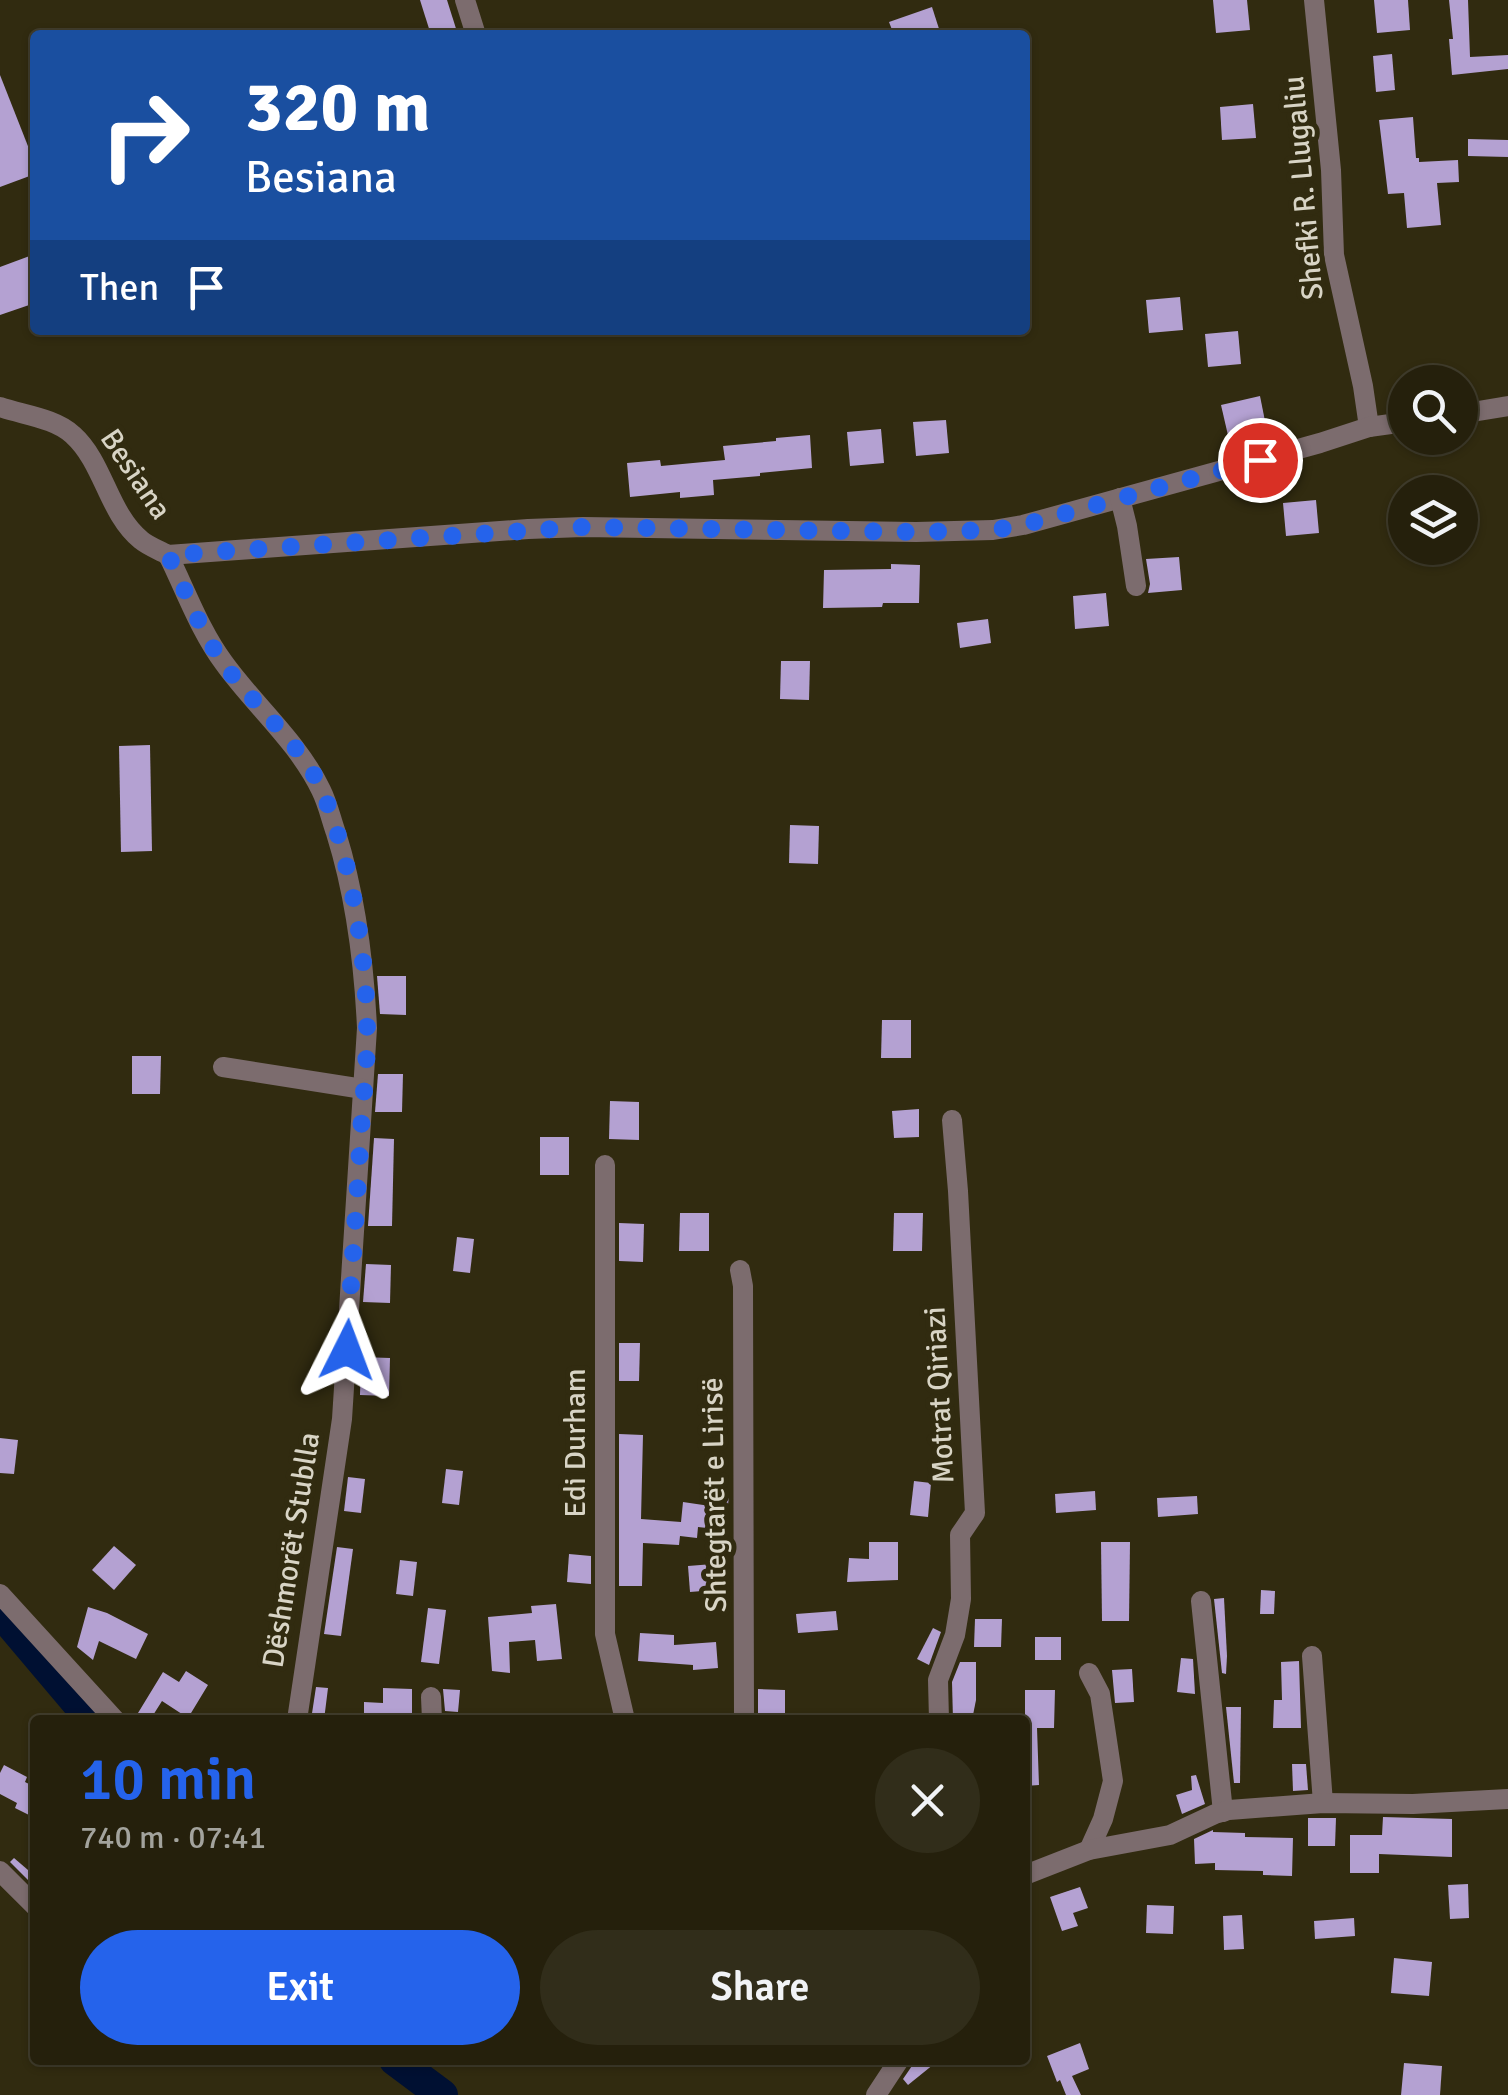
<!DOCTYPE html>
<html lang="en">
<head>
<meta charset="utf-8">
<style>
	:root { --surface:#25200c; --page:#312d1a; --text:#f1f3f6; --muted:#a3a39d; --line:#423e2d; --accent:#2563eb }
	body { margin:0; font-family:Signika,sans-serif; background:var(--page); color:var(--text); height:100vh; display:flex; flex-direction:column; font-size:38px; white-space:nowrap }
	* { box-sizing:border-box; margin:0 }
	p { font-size:32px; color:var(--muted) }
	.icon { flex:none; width:55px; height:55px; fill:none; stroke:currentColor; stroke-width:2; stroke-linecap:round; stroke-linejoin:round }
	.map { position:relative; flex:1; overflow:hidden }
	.side { position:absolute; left:30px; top:1715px; width:1000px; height:350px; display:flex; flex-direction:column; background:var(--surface); border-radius:10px; box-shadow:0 2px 8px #0004,0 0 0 2px var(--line) }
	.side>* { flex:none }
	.hud { position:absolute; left:30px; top:30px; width:1000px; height:305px; border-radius:10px; box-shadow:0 2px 8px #0004,0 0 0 2px var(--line); background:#1a4fa0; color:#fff; overflow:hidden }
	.fabs { position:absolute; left:1388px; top:365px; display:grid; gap:20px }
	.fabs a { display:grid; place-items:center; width:90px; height:90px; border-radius:50%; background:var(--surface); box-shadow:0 2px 8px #0004,0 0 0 2px var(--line); font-size:50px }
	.pin { position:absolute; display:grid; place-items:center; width:85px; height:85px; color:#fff; margin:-42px; border:5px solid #fff; border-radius:50%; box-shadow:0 2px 10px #0007 }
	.me { position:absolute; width:110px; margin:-55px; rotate:3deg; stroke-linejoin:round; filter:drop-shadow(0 0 8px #0008) }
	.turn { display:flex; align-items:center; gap:35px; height:210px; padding:0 50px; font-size:45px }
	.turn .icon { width:130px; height:130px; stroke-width:2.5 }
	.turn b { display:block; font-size:70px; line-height:85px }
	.then { display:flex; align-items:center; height:95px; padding:0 50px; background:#0003; gap:20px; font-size:38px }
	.round { display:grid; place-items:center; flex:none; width:105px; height:105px; border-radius:52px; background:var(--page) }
	.summary { display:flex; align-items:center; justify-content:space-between; height:170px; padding:0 50px }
	h1 { font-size:60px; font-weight:600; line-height:75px; color:var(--accent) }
	.primary-button { display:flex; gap:20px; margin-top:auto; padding:20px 50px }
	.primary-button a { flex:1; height:115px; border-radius:60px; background:var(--accent); color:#fff; font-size:40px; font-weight:600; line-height:115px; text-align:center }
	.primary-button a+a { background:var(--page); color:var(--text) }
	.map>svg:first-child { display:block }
</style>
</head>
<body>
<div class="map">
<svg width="1508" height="2095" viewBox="0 0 1508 2095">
	<rect width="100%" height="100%" fill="#312b10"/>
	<polygon fill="#001032" points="0,1608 102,1720 71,1720 0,1636"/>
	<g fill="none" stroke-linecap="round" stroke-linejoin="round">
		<polyline stroke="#001032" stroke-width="32" points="395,2060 442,2095"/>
	</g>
	<g fill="#b4a1d2">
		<polygon points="420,0 447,0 458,35 431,35"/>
		<polygon points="1213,0 1247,0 1250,30 1216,33"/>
		<polygon points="1374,0 1408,0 1410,30 1377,33"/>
		<polygon points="1449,0 1468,0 1470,57 1508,55 1508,69 1452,75 1449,39 1453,39"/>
		<polygon points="932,7 941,35 894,35 889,22"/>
		<polygon points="1392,54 1395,90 1376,92 1373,56"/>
		<polygon points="0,75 35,164 35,174 0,187"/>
		<polygon points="1253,104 1256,138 1222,140 1220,107"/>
		<polygon points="1413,117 1416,158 1419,158 1419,162 1458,160 1459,182 1437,183 1441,225 1407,228 1404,193 1388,194 1379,120"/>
		<polygon points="1468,139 1508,140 1508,157 1468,156"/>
		<polygon points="35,254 35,303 0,315 0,267"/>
		<polygon points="1180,297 1183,330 1149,333 1146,300"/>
		<polygon points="1238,331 1241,364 1208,367 1205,334"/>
		<polygon points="1260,396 1268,436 1230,444 1221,405"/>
		<polygon points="946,420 949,453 916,456 913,422"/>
		<polygon points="881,429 884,463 850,466 847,432"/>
		<polygon points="810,435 812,468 760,473 760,476 713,480 714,495 680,498 680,492 630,497 627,463 660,460 661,466 725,460 723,446 776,441 776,438"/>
		<polygon points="1316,500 1319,533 1286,536 1283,503"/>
		<polygon points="1179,557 1182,590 1148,593 1150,584 1146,559"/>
		<polygon points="891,564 920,565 919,603 883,603 882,607 823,608 824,570 891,569"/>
		<polygon points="1106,593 1109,626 1075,629 1073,596"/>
		<polygon points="988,619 991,643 960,648 957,623"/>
		<polygon points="781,661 810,661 809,700 780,699"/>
		<polygon points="150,745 152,851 121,852 119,746"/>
		<polygon points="790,825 819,826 818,864 789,863"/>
		<polygon points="377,976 406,976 406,1015 380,1014"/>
		<polygon points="882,1020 911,1020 911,1058 881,1058"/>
		<polygon points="132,1056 161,1056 160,1094 132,1094"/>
		<polygon points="378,1074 403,1074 402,1112 375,1112"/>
		<polygon points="610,1101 639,1102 639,1140 609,1139"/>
		<polygon points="919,1109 919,1137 894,1138 892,1111"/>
		<rect x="540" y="1137" width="29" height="38"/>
		<polygon points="374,1138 394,1139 392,1226 368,1226"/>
		<polygon points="680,1213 709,1213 709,1251 679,1251"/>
		<polygon points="894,1213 923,1213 922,1251 893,1251"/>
		<polygon points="619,1223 644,1224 643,1262 619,1261"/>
		<polygon points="457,1237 474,1239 470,1273 453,1271"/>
		<polygon points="366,1264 391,1265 390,1303 363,1302"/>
		<polygon points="619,1343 640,1343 639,1381 619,1381"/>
		<polygon points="361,1357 390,1358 389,1396 360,1395"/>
		<polygon points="619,1434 643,1435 641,1519 681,1522 683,1502 710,1506 712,1494 729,1496 725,1530 698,1527 697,1538 680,1536 679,1545 643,1543 642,1586 619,1586"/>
		<polygon points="0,1438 18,1440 14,1474 0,1473"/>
		<polygon points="446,1469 463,1471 459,1505 442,1503"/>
		<polygon points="348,1477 365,1479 361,1513 344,1511"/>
		<polygon points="914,1481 931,1483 928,1517 910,1515"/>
		<polygon points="1095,1491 1096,1510 1056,1513 1055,1494"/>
		<polygon points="1197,1496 1198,1514 1158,1517 1157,1498"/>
		<polygon points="869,1542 898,1542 898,1580 847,1582 849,1558 869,1559"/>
		<polygon points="1101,1542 1130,1542 1129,1621 1102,1621"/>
		<polygon points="114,1546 136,1565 114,1590 92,1570"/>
		<polygon points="337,1547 353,1549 341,1636 324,1634"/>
		<polygon points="569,1554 591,1556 591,1584 567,1582"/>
		<polygon points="400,1560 417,1562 413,1596 396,1594"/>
		<polygon points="713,1564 715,1590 690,1592 688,1566"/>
		<polygon points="1261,1590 1275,1591 1274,1614 1260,1614"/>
		<polygon points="1224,1598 1227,1656 1226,1674 1222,1673 1214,1599"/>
		<polygon points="556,1604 562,1659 537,1661 535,1640 509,1642 510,1673 492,1671 488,1617 532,1613 531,1606"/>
		<polygon points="88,1607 107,1613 148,1634 136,1659 99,1641 93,1660 77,1647"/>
		<polygon points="428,1608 446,1610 439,1664 421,1662"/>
		<polygon points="836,1611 838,1630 798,1633 796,1614"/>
		<polygon points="975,1619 1002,1619 1001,1647 974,1647"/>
		<polygon points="933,1628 941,1632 929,1665 917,1659"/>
		<polygon points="640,1633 674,1635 674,1645 716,1642 718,1668 693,1670 693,1665 638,1661"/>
		<rect x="1035" y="1637" width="26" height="23"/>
		<polygon points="1181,1658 1193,1659 1195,1694 1177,1692"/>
		<polygon points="1299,1661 1301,1728 1273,1728 1274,1700 1282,1700 1281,1662"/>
		<polygon points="960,1662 976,1662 976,1700 972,1720 953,1720 952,1682"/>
		<polygon points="1132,1669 1134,1702 1115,1703 1112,1670"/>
		<polygon points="186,1671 208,1685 188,1718 162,1701 150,1720 138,1713 163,1672 179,1682"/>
		<polygon points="316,1687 328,1688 324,1720 311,1720"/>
		<polygon points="383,1688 412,1689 412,1720 364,1720 364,1702 383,1703"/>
		<polygon points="443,1689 460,1690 458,1712 445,1711"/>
		<polygon points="758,1689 785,1690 785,1720 758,1720"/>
		<polygon points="1025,1690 1055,1690 1054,1728 1037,1728 1039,1785 1025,1786"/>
		<polygon points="1226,1707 1241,1707 1240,1783 1234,1783"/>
		<polygon points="1292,1764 1306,1764 1308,1790 1293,1791"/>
		<polygon points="4,1765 27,1777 25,1782 35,1787 35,1818 15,1808 17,1803 0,1794 0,1773"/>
		<polygon points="1196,1775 1205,1804 1182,1814 1176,1795 1192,1790 1191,1776"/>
		<polygon points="1383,1817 1452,1819 1452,1857 1379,1854 1379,1873 1350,1873 1350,1835 1382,1835"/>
		<polygon points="1308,1818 1336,1818 1335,1846 1308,1846"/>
		<polygon points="1213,1830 1213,1832 1245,1833 1245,1837 1293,1838 1292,1876 1263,1875 1263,1871 1215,1870 1215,1863 1195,1864 1194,1839"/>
		<polygon points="14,1858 35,1876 35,1887 10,1862"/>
		<polygon points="1468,1884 1469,1918 1450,1919 1448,1885"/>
		<polygon points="1080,1887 1088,1908 1073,1913 1078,1926 1062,1931 1050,1897"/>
		<polygon points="1147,1905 1174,1906 1173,1934 1146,1933"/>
		<polygon points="1242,1915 1244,1949 1224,1950 1223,1916"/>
		<polygon points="1354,1918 1355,1936 1315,1939 1314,1921"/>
		<polygon points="1394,1958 1432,1962 1429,1996 1391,1993"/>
		<polygon points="1080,2043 1089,2069 1072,2076 1081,2095 1066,2095 1060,2080 1057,2082 1047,2056"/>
		<polygon points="916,2060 939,2060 908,2085 903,2079"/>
		<polygon points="1404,2063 1442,2066 1440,2095 1401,2095"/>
	</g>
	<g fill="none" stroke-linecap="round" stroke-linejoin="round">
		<g stroke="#7c6c6e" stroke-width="20">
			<polyline points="465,0 476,35"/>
			<polyline points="1314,0 1331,170 1334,255 1363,386 1369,427"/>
			<path d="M0 407C23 415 55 418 73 435 104 463 108 513 141 540 148 546 159 550 168 555L528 529 583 527 916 532 993 530 1023 525 1320 443 1369 427 1405 422"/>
			<polyline points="1460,414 1508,406"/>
			<polyline points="1120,498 1127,526 1136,586"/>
			<path d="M168 555C186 591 200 631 224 663 255 706 298 742 321 790 328 804 331 819 336 833 356 897 364 962 367 1028L342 1419 297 1720"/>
			<polyline points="223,1067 363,1089"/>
			<polyline points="605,1165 605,1634 625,1720"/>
			<polyline points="740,1270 743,1286 744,1720"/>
			<polyline points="0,1594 115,1720"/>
			<polyline points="1201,1601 1223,1812"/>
			<polyline points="1312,1656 1323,1803"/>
			<polyline points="1089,1673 1100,1694 1113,1781 1103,1819 1089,1850"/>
			<polyline points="431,1697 432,1720"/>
			<polyline points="939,1720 938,1680 955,1635 961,1599 960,1535 975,1513 958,1191 952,1120"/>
			<polyline points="0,1871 35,1906"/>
			<polyline points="1025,1875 1089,1850 1170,1835 1215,1814 1229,1810 1323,1803 1413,1804 1508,1799"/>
			<polyline points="876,2095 899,2060"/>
		</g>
	</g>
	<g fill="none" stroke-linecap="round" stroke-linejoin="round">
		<path stroke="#2563eb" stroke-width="18" stroke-dasharray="0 32.4" d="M347 1350C351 1277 357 1204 361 1131 363 1096 368 1060 367 1025 366 953 351 862 324 795 304 746 254 706 223 663 200 630 186 591 168 555L582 527 916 532 993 530 1023 525 1260 460"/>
	</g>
	<g text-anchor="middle" stroke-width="10" stroke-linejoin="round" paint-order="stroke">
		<g font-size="30" fill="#d8d4c5" stroke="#312b10">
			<text transform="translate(1303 188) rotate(-95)" y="10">Shefki R. Llugaliu</text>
			<text transform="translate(136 474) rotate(56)" y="10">Besiana</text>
			<text transform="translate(939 1395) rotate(-93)" y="10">Motrat Qiriazi</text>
			<text transform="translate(575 1443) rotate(-90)" y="10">Edi Durham</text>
			<text transform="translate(714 1495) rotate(-91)" y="10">Shtegtarët e Lirisë</text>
			<text transform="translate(291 1550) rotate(-81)" y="10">Dëshmorët Stublla</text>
		</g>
	</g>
</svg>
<div class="fabs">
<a><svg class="icon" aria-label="search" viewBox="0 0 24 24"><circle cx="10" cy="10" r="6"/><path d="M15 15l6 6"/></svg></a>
<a><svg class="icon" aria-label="layers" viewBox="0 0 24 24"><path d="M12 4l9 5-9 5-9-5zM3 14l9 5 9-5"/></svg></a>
</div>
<div class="pin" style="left:1260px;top:460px;background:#d93025"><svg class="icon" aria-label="arrive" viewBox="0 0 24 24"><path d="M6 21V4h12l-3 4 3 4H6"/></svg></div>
<svg class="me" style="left:347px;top:1350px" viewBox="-20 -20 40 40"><path d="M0-17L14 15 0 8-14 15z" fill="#2563eb" stroke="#fff" stroke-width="4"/></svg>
<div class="hud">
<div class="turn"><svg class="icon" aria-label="right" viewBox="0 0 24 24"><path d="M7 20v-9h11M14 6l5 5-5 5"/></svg><div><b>320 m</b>Besiana</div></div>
<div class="then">Then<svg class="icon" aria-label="arrive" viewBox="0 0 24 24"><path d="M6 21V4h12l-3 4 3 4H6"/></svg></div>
</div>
<section class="side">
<div class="summary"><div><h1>10 min</h1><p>740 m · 07:41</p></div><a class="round"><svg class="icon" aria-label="close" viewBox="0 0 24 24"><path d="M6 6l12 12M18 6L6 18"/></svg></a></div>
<div class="primary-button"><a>Exit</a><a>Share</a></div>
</section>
</div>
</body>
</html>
